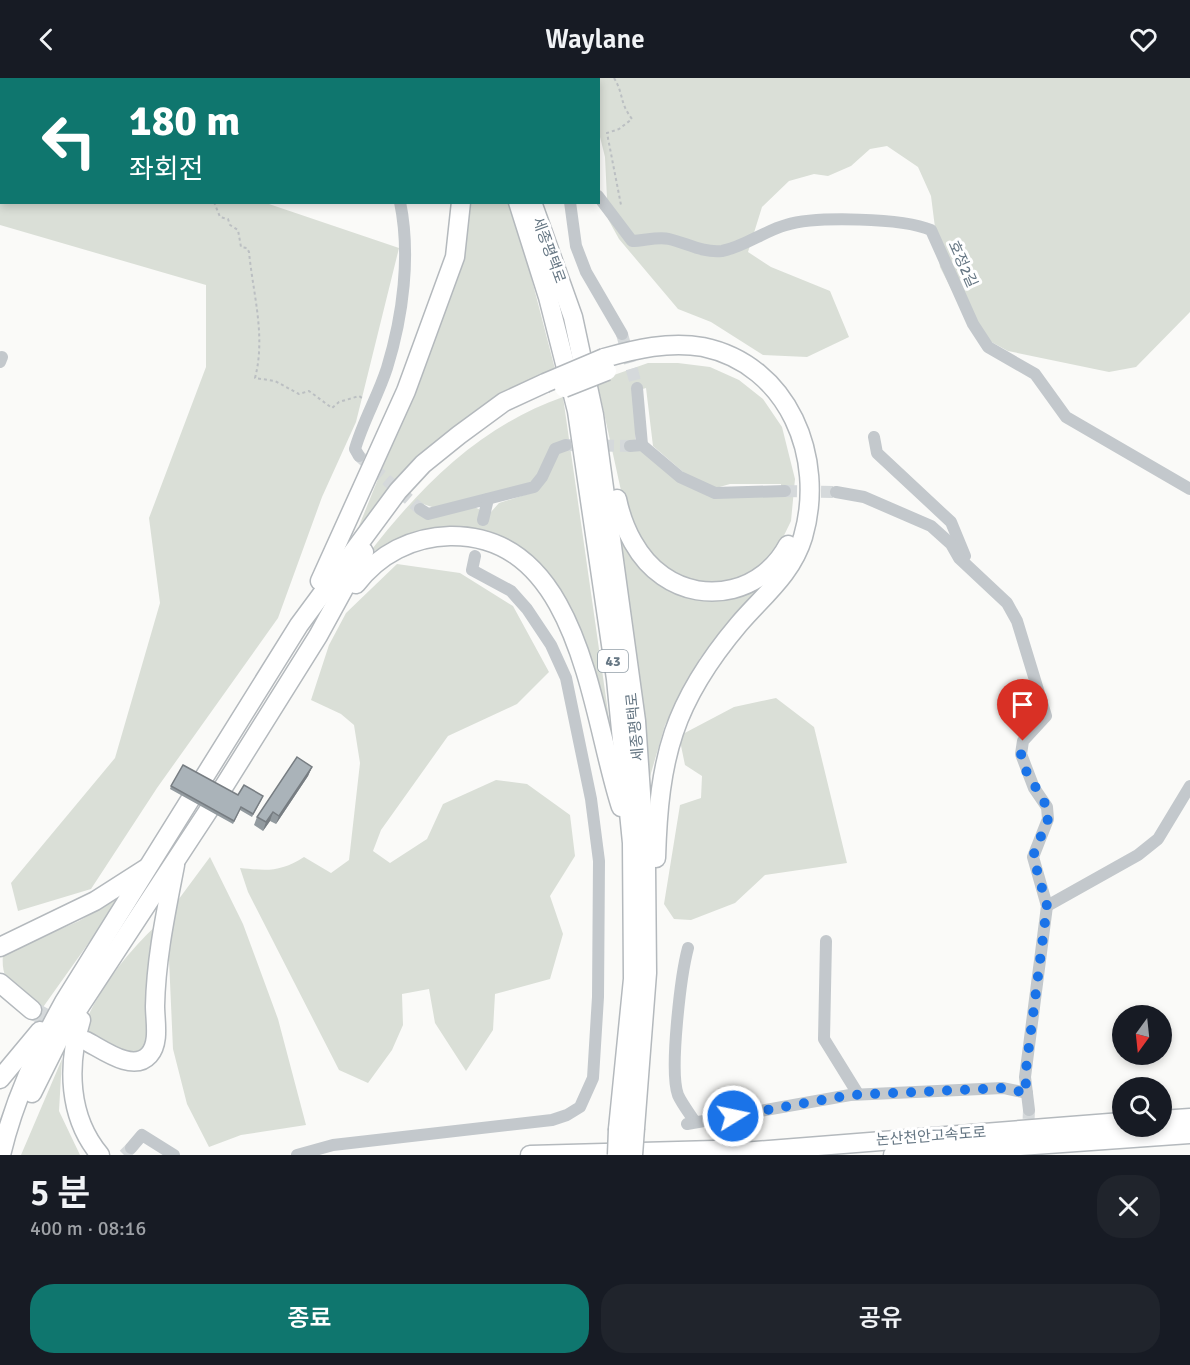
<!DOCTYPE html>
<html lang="ko">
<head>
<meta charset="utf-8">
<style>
	:root { --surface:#171b24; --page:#20242c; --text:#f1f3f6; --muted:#9ea1a6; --accent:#0f766e }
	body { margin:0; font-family:Signika,"Noto Sans KR",sans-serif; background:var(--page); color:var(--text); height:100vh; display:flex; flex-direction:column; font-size:22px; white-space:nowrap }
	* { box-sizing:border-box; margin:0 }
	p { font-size:20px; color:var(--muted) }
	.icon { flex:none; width:33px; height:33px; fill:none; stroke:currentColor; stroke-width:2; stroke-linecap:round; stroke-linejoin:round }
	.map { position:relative; height:1077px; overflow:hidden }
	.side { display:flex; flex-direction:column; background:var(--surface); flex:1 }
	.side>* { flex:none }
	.guide { position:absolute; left:0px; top:0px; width:600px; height:126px; box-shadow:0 3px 9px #0003; background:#0f766e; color:#fff; overflow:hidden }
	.needle { width:39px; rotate:195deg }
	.tools { position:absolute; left:1112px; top:927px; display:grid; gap:12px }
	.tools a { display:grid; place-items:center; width:60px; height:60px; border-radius:50%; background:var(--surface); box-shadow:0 3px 9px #0003; font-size:30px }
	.pin { position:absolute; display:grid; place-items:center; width:51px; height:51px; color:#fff; margin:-62px -26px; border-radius:50% 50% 50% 0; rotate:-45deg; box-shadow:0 0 6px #0007 }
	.pin .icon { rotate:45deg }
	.me { position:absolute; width:66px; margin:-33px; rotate:80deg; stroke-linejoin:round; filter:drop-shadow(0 0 4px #0008) }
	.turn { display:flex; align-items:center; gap:21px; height:126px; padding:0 30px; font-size:27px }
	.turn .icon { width:78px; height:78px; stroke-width:2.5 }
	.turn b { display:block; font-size:42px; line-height:51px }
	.round { display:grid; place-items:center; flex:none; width:63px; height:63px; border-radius:24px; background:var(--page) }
	.headline { display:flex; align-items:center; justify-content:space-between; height:102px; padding:0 30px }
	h1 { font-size:36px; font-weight:600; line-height:45px }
	.cta { display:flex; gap:12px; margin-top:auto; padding:12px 30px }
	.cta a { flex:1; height:69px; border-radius:24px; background:var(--accent); color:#fff; font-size:24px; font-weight:600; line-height:69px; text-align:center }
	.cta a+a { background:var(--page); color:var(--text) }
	header { display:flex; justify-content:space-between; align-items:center; height:78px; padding:0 30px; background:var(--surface); font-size:27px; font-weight:600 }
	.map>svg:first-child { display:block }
</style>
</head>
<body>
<header><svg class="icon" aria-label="back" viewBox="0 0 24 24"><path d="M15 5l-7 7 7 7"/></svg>Waylane<svg class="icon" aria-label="heart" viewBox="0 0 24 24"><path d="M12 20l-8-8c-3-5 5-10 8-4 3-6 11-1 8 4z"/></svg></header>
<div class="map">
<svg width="1190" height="1077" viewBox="0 0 1190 1077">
	<rect width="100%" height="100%" fill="#fafaf8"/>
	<g fill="#dadfd7" fill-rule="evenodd">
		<polygon points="0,0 112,1 2,2 2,124 266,125 399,170 356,344 322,419 278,540 157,710 91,811 18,833 11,805 115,680 160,525 149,440 206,289 206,207 0,147"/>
		<polygon points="584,0 1190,0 1190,234 1136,289 1109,294 1008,273 973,254 940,189 931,118 918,89 887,68 870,71 851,88 828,98 814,96 789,103 762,129 748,174 771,189 830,213 849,259 807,279 763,277 711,244 678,231 619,161 608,141 605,79 599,55 598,2"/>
		<polygon points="469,125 512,125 555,291 411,390 357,453 415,309"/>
		<path d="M648 285H678L710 289 739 302 763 321 782 349 795 401 791 443 774 478 760 493 729 507 687 505 652 482 627 440 597 303ZM646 310 653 368 689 399 716 410 730 406H781V418L713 420 645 373 635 363 636 313Z"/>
		<path d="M563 319 615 683 588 579 511 468 404 461 369 475C421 408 480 348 563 319ZM564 364 531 415 499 425 491 434 481 436 479 431 474 429 417 433 423 426 435 430 532 404Z"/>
		<path d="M620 458C628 469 636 484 647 495 683 530 729 529 768 501L700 580 665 647 649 702Z"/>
		<path d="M397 486 460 495 513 528 549 594 517 626 448 658 381 752 373 773 390 785 427 761 443 726 496 702 527 706 570 737 575 778 550 818 563 856 550 901 495 916 493 952 466 993 435 945 429 911 402 916 403 947 392 972 368 1005 339 992 248 814 240 790C268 793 280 794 304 779L331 795 349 782 360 685 354 647 341 636 311 622 329 567 346 535Z"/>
		<polygon points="776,620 814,649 847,785 765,797 735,825 691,842 674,841 664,826 680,727 701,720 702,698 685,687 679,658 734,629"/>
		<polygon points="210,779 243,846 278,941 306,1047 241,1057 209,1069 187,1026 173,971 167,837"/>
		<path d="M122 818 41 932C18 915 0 908 3 876L79 843Z"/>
		<path d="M159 845 150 962 141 976 128 977 80 956C97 913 125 876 159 845Z"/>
		<polygon points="62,981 59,1033 80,1077 21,1077"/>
	</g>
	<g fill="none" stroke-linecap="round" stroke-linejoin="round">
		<g stroke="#d5d9db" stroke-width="12" stroke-dasharray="12 6" stroke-linecap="butt">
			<polyline points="622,256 637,310"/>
			<polyline points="566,367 630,368"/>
			<polyline points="359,378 420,431"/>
			<polyline points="785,413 836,414"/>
			<polyline points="124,1077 131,1070"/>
			<polyline points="1027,1077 1029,1032"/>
		</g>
		<polyline stroke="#d5d9db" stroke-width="18" stroke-dasharray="18 9" stroke-linecap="butt" points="32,932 67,952"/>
		<g stroke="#b4b9bd" stroke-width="21">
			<g id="highway">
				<polyline points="450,0 451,2"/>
				<polyline points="474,0 475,2"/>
				<polyline points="489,0 490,2"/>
				<polyline points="518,124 548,219 577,333 616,601 632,765 633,901 618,1051"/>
				<polyline points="532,124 573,239 594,337 636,643 646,788 647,895 635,1050"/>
				<path d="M604 280C636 271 669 263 703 269 789 287 826 380 803 459 792 496 763 518 739 546 673 624 659 679 656 780"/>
				<path d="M617 421C623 450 638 481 663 498 706 528 764 513 788 467"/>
				<polyline points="320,503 406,313 455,179 461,124"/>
				<path d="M356 506C379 476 412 459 450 458 581 456 591 638 621 729"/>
				<polyline points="0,869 95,823 145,791"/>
				<polyline points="0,905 32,932"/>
				<path d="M81 942C67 987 68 1039 100 1077"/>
				<path d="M86 963C102 971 133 995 149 977 160 965 155 943 155 928 156 880 166 834 175 787"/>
				<polyline points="0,1001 40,953"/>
				<polyline points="32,1015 61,957 216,721 318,558 364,474"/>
				<polyline points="1161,1042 1190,1040"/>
				<path d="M1 1077C14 1022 37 973 64 924L299 547 398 413 423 386 459 357 504 324 545 305"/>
				<polyline points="530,1077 715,1072"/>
				<polyline points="704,1077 1122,1044"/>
				<polyline points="893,1077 1190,1056"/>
			</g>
		</g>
		<g stroke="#bbbfc2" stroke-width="2" stroke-dasharray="3 3" stroke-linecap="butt">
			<path d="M614 0C624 16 619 24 632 41L619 51 607 55 621 127"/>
			<polyline points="0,94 2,93"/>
			<path d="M214 124 220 139 228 141 230 147 238 152 241 169 247 170 249 174C253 216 266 258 255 300L275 303 299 316 309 313 332 330 339 324 359 318 362 320"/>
		</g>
		<g stroke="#c3c8cc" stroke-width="12">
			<polyline points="293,0 295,2"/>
			<polyline points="545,0 546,2"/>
			<path d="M598 118 632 163C644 163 658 158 669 161 687 165 702 175 722 173 744 169 764 153 786 147 816 138 903 140 931 152L973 246 988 269 1035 296 1066 339 1190 411"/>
			<polyline points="570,124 576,168 586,194 622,256"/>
			<polyline points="0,284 2,279"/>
			<polyline points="637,310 642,367"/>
			<polyline points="874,359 877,375 951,444 965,478"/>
			<polyline points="630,368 642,367 680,399 715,415 785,413"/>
			<path d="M359 378 355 371C363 343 378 318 387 290 403 238 411 177 400 124"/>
			<polyline points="836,414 864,419 931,448 951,466 959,480 1007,525 1017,543 1046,638 1023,663 1021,676 1034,710 1047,729 1048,741 1033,779 1047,828 1025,999 1029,1032"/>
			<polyline points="420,431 428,436 534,409 542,399 555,371 566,367"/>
			<polyline points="483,442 488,421"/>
			<polyline points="1047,828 1138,777 1158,761 1190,708"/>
			<polyline points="826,863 824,961 858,1016"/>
			<path d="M688 870C681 896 669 993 678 1017 682 1026 690 1036 695 1044"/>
			<polyline points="687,1046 850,1017 1003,1010 1027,1015"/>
			<polyline points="131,1070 142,1057 174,1077"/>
			<polyline points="297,1077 333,1067 552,1042 567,1037 580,1029 593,1000 598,919 599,783 591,721 566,600 551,567 527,531 511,513 472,492 475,478"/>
		</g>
		<use href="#highway" stroke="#fff" stroke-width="18"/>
		<g stroke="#b4b9bd" stroke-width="21" stroke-linecap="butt">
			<g id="highway-bridge">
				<polyline points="545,305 604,280"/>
				<polyline points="564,310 607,293"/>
				<polyline points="617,1077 618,1051"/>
				<polyline points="633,1077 635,1050"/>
			</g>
		</g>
		<use href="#highway-bridge" stroke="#fff" stroke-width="18"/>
	</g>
	<g fill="#929a9f">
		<polygon points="312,689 308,698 276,746 270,743 263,753 254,747 257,739"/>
		<polygon points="171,708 262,721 252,739 240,732 233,746 170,711"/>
	</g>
	<g fill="#777d82">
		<polygon points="312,689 308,698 276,746 279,738"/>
		<polygon points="273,734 270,743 263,753 266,744"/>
	</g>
	<g fill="#aab3b9" stroke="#777d82" stroke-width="1.5">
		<polygon points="297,679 312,689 279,738 273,734 266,744 257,739"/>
		<polygon points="183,687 238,717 244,707 263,718 253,736 241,729 234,743 171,708"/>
	</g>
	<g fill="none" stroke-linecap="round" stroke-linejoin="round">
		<polyline stroke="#1a73e8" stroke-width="10" stroke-dasharray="0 18" points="733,1038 850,1017 1003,1010 1027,1015 1025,999 1047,828 1033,778 1048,741 1047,729 1025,691 1021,676 1023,663"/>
	</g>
	<g text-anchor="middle" stroke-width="6" stroke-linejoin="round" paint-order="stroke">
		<rect fill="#fff" stroke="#939fa8" stroke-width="1.5" x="598" y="572" width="30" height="22" rx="4.5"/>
		<g font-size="14" font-weight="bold" fill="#657683">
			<text x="613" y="588">43</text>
		</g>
		<g font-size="15" fill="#657683" stroke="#fff">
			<text transform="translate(549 172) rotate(70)" y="5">세종평택로</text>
			<text transform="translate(963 186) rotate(66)" y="5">호정2길</text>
			<text transform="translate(635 649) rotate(-96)" y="5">세종평택로</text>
			<text transform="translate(931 1058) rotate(-4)" y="5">논산천안고속도로</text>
		</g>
	</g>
</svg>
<div class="tools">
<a><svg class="needle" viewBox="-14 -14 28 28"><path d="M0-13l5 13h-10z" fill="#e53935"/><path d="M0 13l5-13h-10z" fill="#9ea1a6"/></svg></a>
<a><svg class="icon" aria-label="search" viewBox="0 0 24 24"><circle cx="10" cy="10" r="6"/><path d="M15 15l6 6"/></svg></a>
</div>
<div class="pin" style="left:1023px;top:663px;background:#d93025"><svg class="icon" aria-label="arrive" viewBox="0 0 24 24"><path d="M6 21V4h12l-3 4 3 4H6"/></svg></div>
<svg class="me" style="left:733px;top:1038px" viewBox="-20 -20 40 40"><circle r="17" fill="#1a73e8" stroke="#fff" stroke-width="3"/><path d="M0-11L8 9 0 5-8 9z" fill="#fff"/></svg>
<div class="guide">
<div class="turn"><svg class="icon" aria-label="left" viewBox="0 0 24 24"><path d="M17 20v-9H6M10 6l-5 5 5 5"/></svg><div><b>180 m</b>좌회전</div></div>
</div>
</div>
<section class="side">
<div class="headline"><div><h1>5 분</h1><p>400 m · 08:16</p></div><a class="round"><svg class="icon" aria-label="close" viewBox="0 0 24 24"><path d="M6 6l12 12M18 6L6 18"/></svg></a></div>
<div class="cta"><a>종료</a><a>공유</a></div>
</section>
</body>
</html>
